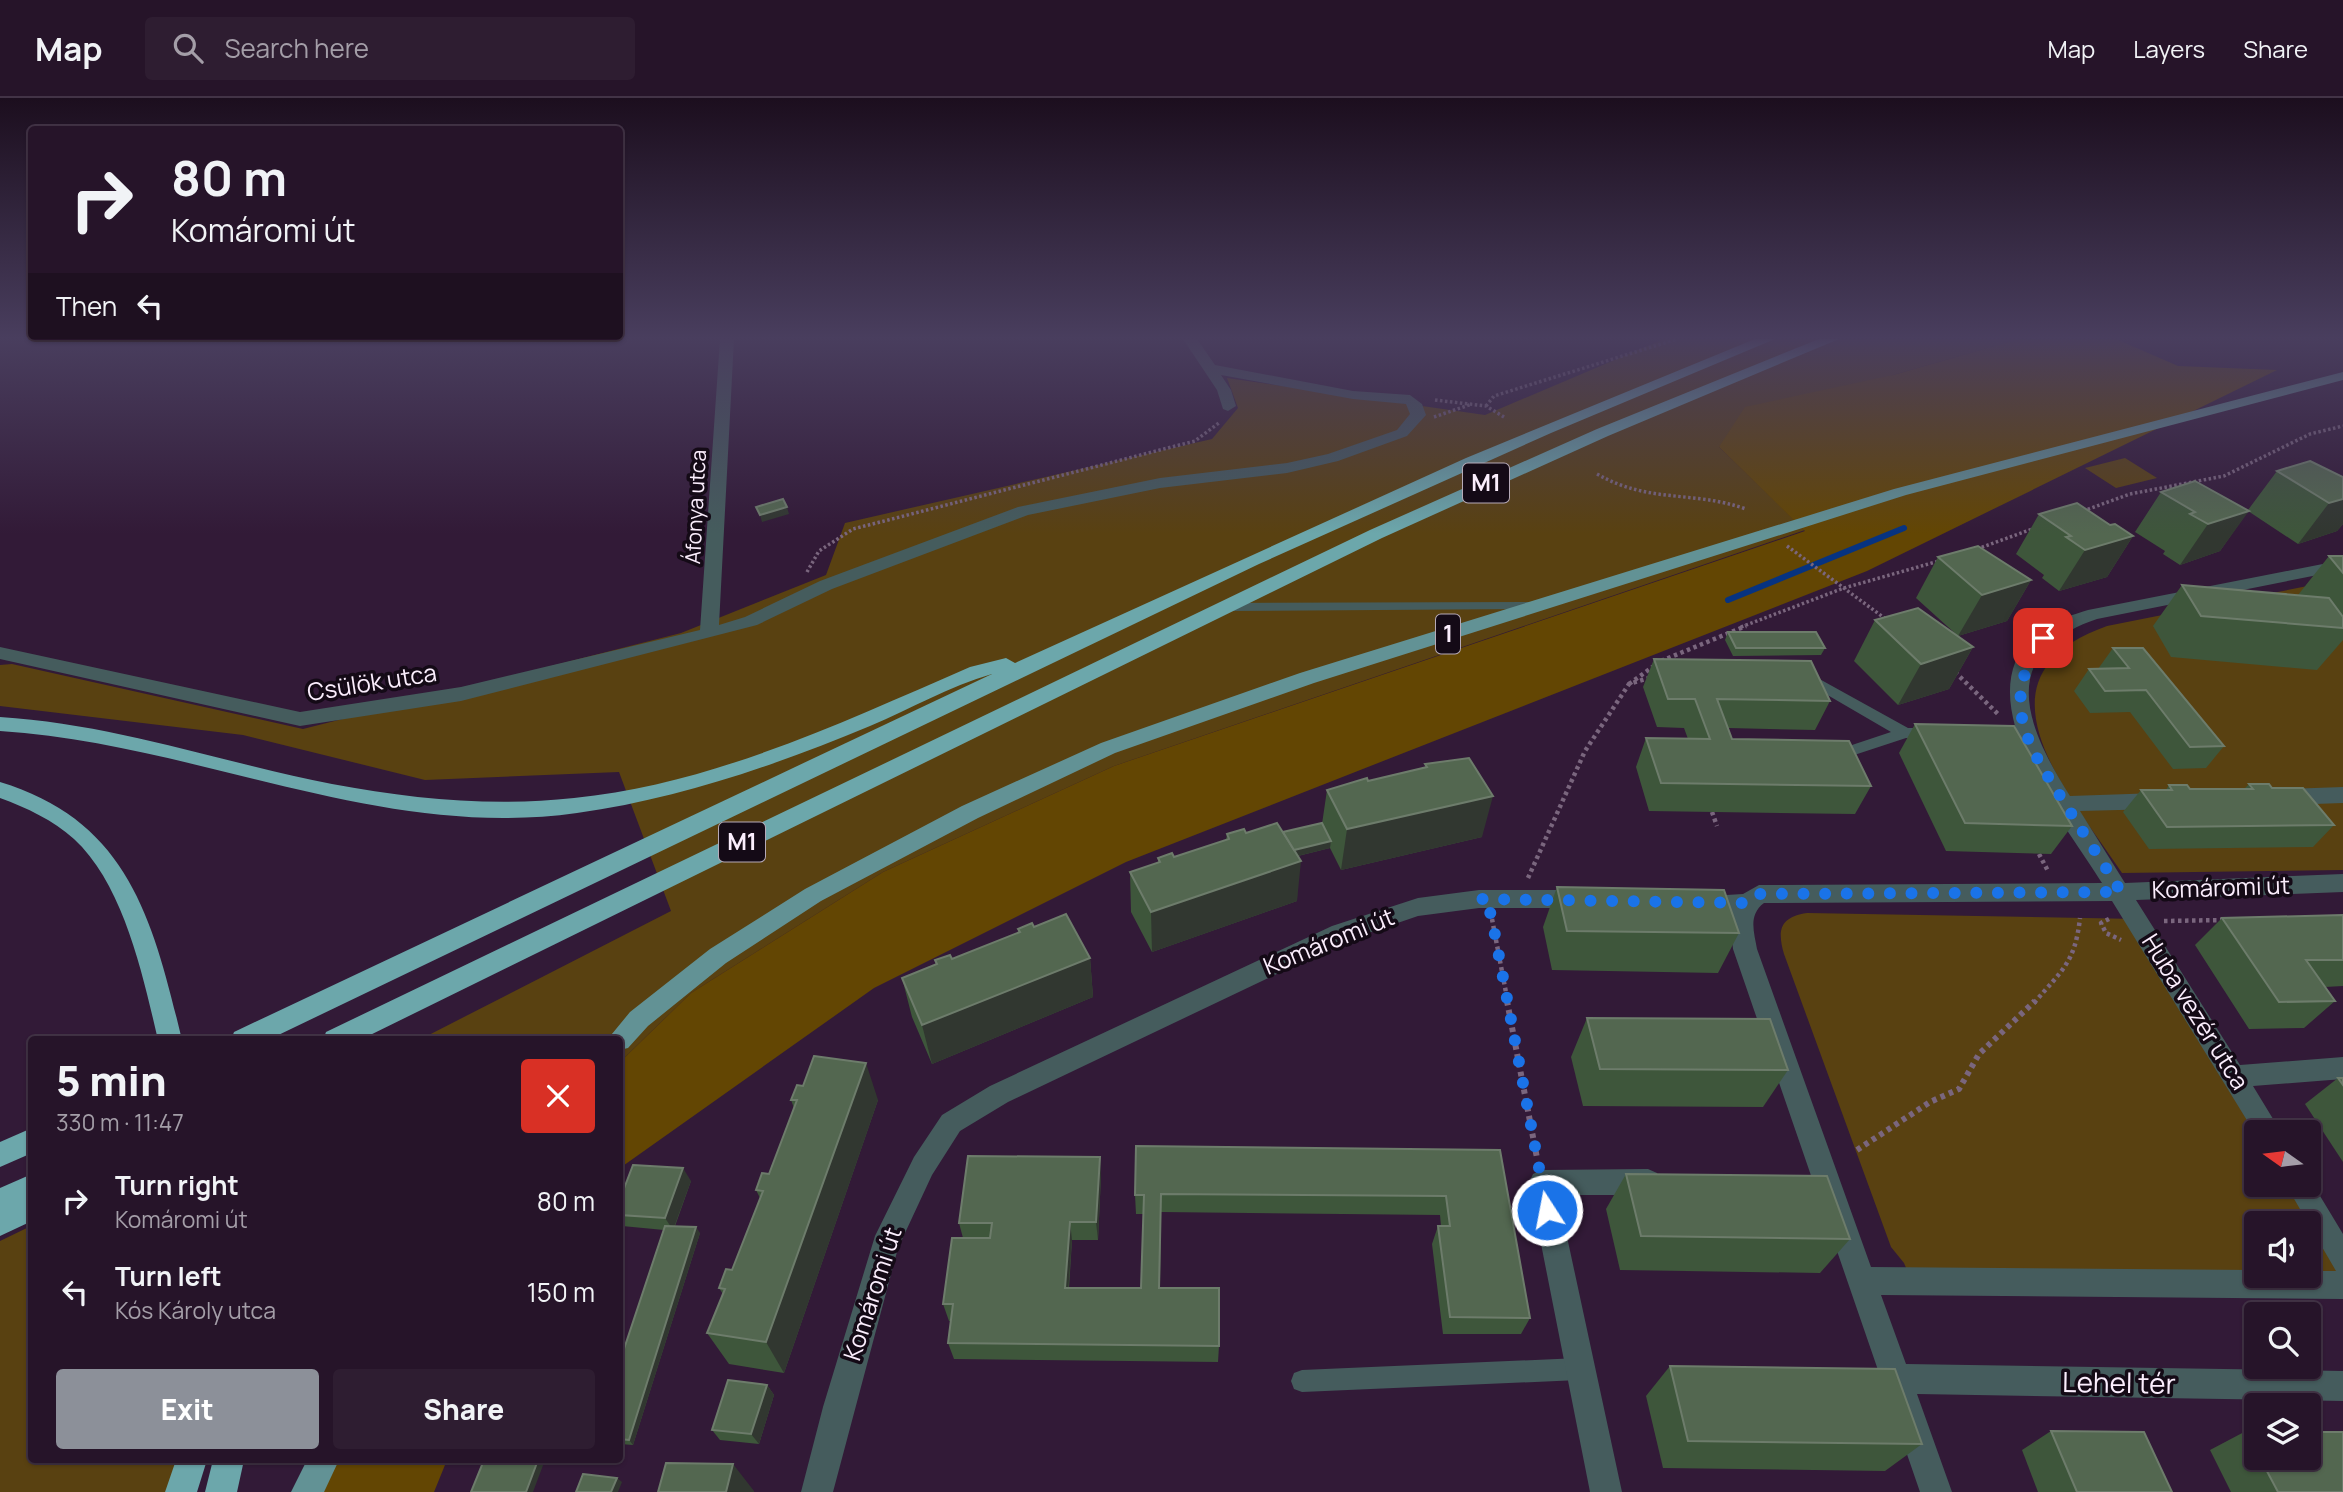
<!DOCTYPE html>
<html lang="en">
<head>
<meta charset="utf-8">
<style>
	:root { --surface:#261429; --page:#2e1d31; --text:#f1f3f6; --muted:#a49ea8; --line:#423346; --accent:#8c9099 }
	body { margin:0; font-family:Manrope,sans-serif; background:var(--page); color:var(--text); height:100vh; display:flex; flex-direction:column; font-size:26px; white-space:nowrap }
	* { box-sizing:border-box; margin:0 }
	p { font-size:23px; color:var(--muted) }
	.icon { flex:none; width:38px; height:38px; fill:none; stroke:currentColor; stroke-width:2; stroke-linecap:round; stroke-linejoin:round }
	.map { position:relative; flex:1; overflow:hidden }
	.drawer { position:absolute; left:28px; top:938px; width:595px; height:427px; display:flex; flex-direction:column; background:var(--surface); border-radius:7px; box-shadow:0 2px 5px #0004,0 0 0 2px var(--line) }
	.drawer>* { flex:none }
	.banner { position:absolute; left:28px; top:28px; width:595px; height:214px; border-radius:7px; box-shadow:0 2px 5px #0004,0 0 0 2px var(--line); background:#261429; color:var(--text); overflow:hidden }
	.needle { width:46px; rotate:284deg }
	.fabs { position:absolute; left:2244px; top:1022px; display:grid; gap:14px }
	.fabs a { display:grid; place-items:center; width:77px; height:77px; border-radius:7px; background:var(--surface); box-shadow:0 2px 5px #0004,0 0 0 2px var(--line); font-size:35px }
	.pin { position:absolute; display:grid; place-items:center; width:60px; height:60px; color:#fff; margin:-30px; border-radius:14px; box-shadow:0 4px 10px #0006 }
	.me { position:absolute; width:77px; margin:-38px; rotate:349deg; stroke-linejoin:round; filter:drop-shadow(0 0 5px #0008) }
	.turn { display:flex; align-items:center; gap:24px; height:147px; padding:0 28px; font-size:32px }
	.turn .icon { width:91px; height:91px; stroke-width:2.5 }
	.turn b { display:block; font-size:49px; line-height:60px }
	.then { display:flex; align-items:center; height:66px; padding:0 28px; background:#0003; gap:14px; font-size:26px }
	.round { display:grid; place-items:center; flex:none; width:74px; height:74px; border-radius:7px; background:var(--page) }
	.headline { display:flex; align-items:center; justify-content:space-between; height:119px; padding:0 28px }
	h1 { font-size:42px; font-weight:800; line-height:52px }
	.cta { display:flex; gap:14px; margin-top:auto; padding:14px 28px }
	.cta a { flex:1; height:80px; border-radius:7px; background:var(--accent); color:#fff; font-size:28px; font-weight:800; line-height:80px; text-align:center }
	.cta a+a { background:var(--page); color:var(--text) }
	ul { padding:0; list-style:none }
	li { display:flex; align-items:center; gap:21px; height:91px; padding:0 28px }
	li div { flex:1 }
	li b { display:block; font-size:26px }
	li em { font-style:normal }
	header { display:flex; align-items:center; gap:42px; box-sizing:border-box; height:98px; padding:0 35px; background:var(--surface); border-bottom:2px solid var(--line) }
	header strong { font-size:33px }
	nav { display:flex; gap:38px; margin-inline-start:auto; font-size:24px }
	.search { width:490px; height:63px; background:var(--page); display:flex; align-items:center; gap:18px; box-sizing:border-box; padding:0 24px; border-radius:7px; color:var(--muted); font-size:26px }
	.map>svg:first-child { display:block }
</style>
</head>
<body>
<header>
<strong>Map</strong>
<div class="search"><svg class="icon" aria-label="search" viewBox="0 0 24 24"><circle cx="10" cy="10" r="6"/><path d="M15 15l6 6"/></svg>Search here</div>
<nav><a>Map</a><a>Layers</a><a>Share</a></nav>
</header>
<div class="map">
<svg width="2343" height="1394" viewBox="0 0 2343 1394">
	<rect width="100%" height="100%" fill="#321a37"/>
	<g fill="#594111" fill-rule="evenodd">
		<polygon points="1664,241 2019,241 1893,277 1719,349 1805,432 1114,668 883,774 691,895 620,964 620,942 421,941 671,813 619,674 425,682 243,637 0,608 0,567 12,566 303,631 681,535 826,477 845,425 1212,341 1238,310 1227,280 1485,317"/>
		<polygon points="2125,360 2157,380 2116,390 2085,370"/>
		<path d="M2343 481V772L2122 775C2070 697 1963 579 2107 528Z"/>
		<path d="M1807 815 2138 821 2268 1034H2256V1087H2299L2343 1162V1187L1912 1184 1904 1165 1891 1149 1784 856C1777 832 1780 819 1807 815ZM2256 1125H2308V1178H2256Z"/>
		<polygon points="31,1128 32,1362 200,1362 169,1394 0,1394 0,1143"/>
	</g>
	<g fill="#634603">
		<polygon points="2019,241 2116,241 2178,268 2277,272 1867,473 1126,764 874,890 620,1070 620,964 691,895 883,774 1114,668 1805,433 1719,349 1745,309 1893,277"/>
		<polygon points="333,1362 447,1362 434,1394 316,1394"/>
	</g>
	<g fill="none" stroke-linecap="round" stroke-linejoin="round">
		<polyline stroke="#063381" stroke-width="6" points="1728,502 1904,430"/>
		<g stroke="#7a667e" stroke-width="3.5" stroke-dasharray="2.5 2.5" stroke-linecap="butt">
			<polyline points="1435,302 1486,308 1504,319"/>
			<polyline points="1486,308 1494,298 1677,241"/>
			<polyline points="1434,319 1472,306"/>
			<path d="M1597 376C1650 406 1692 392 1746 411"/>
			<polyline points="2083,413 2130,396 2224,378 2310,336 2343,328"/>
			<polyline points="1787,448 1887,522"/>
			<polyline points="1977,451 2035,430"/>
			<polyline points="807,474 819,453 853,431 1195,343 1220,324"/>
			<polyline points="1741,529 1844,490 1939,463"/>
		</g>
		<g stroke="#7a667e" stroke-width="4.5" stroke-dasharray="3.5 3.5" stroke-linecap="butt">
			<polyline points="1661,563 1746,528"/>
			<polyline points="1955,574 1999,617"/>
			<polyline points="1629,586 1654,568"/>
			<polyline points="1712,714 1717,728"/>
			<polyline points="2039,756 2048,773"/>
			<polyline points="1528,780 1585,653 1629,586 1652,579"/>
			<polyline points="1492,821 1508,905"/>
			<polyline points="2109,821 2101,825 2106,835 2121,842"/>
			<polyline points="2164,823 2225,822"/>
			<path d="M2034 905C2062 872 2075 865 2080 820"/>
		</g>
		<g stroke="#7a667e" stroke-width="6" stroke-dasharray="4.5 4.5" stroke-linecap="butt">
			<polyline points="1507,903 1537,1060"/>
			<polyline points="1857,1052 1930,1004 1959,991 1979,956 2035,903"/>
		</g>
		<g fill="#455c5d" fill-rule="evenodd">
			<polygon points="1534,504 1541,508 1539,511 1225,513 1218,509 1225,505"/>
			<polygon points="1805,573 1908,630 1931,630 1939,635 1931,640 1906,640 1836,663 1831,662 1828,658 1831,654 1891,634 1800,581 1798,578 1800,575"/>
			<polygon points="1579,1260 1587,1263 1590,1271 1587,1279 1579,1282 1302,1294 1294,1291 1291,1283 1294,1275 1302,1272"/>
		</g>
		<g fill="#455c5d" fill-rule="evenodd">
			<polygon points="720,241 734,241 719,527 745,519 820,483 1018,409 1160,380 1287,365 1328,356 1397,332 1410,316 1406,306 1353,301 1221,277 1231,292 1236,308 1228,313 1223,311 1217,292 1183,241 1197,241 1215,267 1353,293 1410,297 1422,306 1426,317 1407,338 1338,363 1287,375 1160,390 1028,417 832,491 757,527 461,603 300,628 0,561 0,549 300,614 461,589 700,532"/>
			<path d="M2343 462V472L2097 521C1996 555 2025 627 2070 698L2158 695 2165 698 2169 703 2165 708 2158 711 2080 713 2125 785 2343 776V794L2136 802 2240 967 2343 959V981L2253 988 2281 1034H2256V1037L2112 803 1764 805C1748 817 1754 834 1757 851L1871 1169 2256 1172V1178H2308V1173H2336L2286 1087H2308V1078L2343 1136V1201L1881 1197 1906 1266 2343 1273V1303L1917 1296 1952 1394H1920L1733 851 1730 822 1732 814 1693 811 1690 805 1693 799 1743 796 1759 787 2102 785C2064 724 1956 592 2043 530 2056 521 2073 517 2088 512Z"/>
			<polygon points="2343,689 2343,705 2284,707 2277,704 2273,699 2277,694 2284,691"/>
			<polygon points="1479,792 1582,792 1590,795 1593,801 1590,807 1582,810 1479,810 1418,818 1348,842 1008,1004 960,1033 932,1077 898,1150 833,1394 801,1394 823,1309 875,1138 914,1059 942,1017 990,988 1332,828 1418,800"/>
			<polygon points="1648,1071 1657,1075 1661,1084 1657,1093 1648,1097 1558,1097 1622,1394 1590,1394 1529,1085 1533,1076 1542,1072"/>
		</g>
		<g fill="#629295" fill-rule="evenodd">
			<polygon points="2343,274 2343,282 1906,397 1314,585 1115,655 978,720 821,803 726,865 648,928 628,950 620,952 620,942 607,942 630,914 710,851 805,791 962,708 1101,645 1300,575 1894,391"/>
			<polygon points="307,1362 339,1362 324,1394 291,1394"/>
		</g>
		<g fill="#6ca7ab" fill-rule="evenodd">
			<path d="M1755 241H1775L1551 335 1259 466 268 942H231L234 934 992 576C950 588 910 611 870 628 776 667 679 701 577 715 378 743 195 645 0 633V619C114 626 220 664 332 686 412 701 493 709 574 700 713 686 843 624 970 569L1006 560 1015 565 1466 360Z"/>
			<polygon points="1819,241 1839,241 1608,338 1382,440 360,942 323,942 326,934 1370,432 1597,331"/>
			<path d="M0 684C129 723 153 822 182 942H158C143 878 124 787 74 741 53 722 27 710 0 700Z"/>
			<polygon points="32,1030 32,1055 0,1069 0,1044"/>
			<polygon points="32,1076 32,1123 0,1138 0,1090"/>
			<polygon points="176,1362 207,1362 197,1394 165,1394"/>
			<polygon points="213,1362 244,1362 237,1394 205,1394"/>
		</g>
	</g>
	<g fill="#3e563b">
		<polygon points="2277,373 2343,379 2343,426 2337,433 2298,446 2248,413 2220,453 2180,467 2163,456 2165,453 2135,434 2161,394 2248,412"/>
		<polygon points="2039,416 2110,427 2133,438 2107,479 2059,493 2042,480 2044,477 2016,456"/>
		<polygon points="2329,458 2343,458 2343,542 2317,572 2171,559 2153,528 2182,487 2298,497"/>
		<polygon points="1938,459 2031,482 2007,523 1958,538 1916,500"/>
		<polygon points="1875,522 1973,549 1949,591 1898,607 1854,563"/>
		<polygon points="1728,534 1825,550 1821,557 1733,558 1725,542"/>
		<polygon points="2113,550 2224,648 2206,670 2173,671 2130,614 2090,615 2074,593 2089,571 2098,571"/>
		<polygon points="1654,561 1830,603 1815,632 1728,630 1732,641 1871,688 1855,716 1649,713 1636,669 1646,640 1688,641 1684,630 1657,629 1643,589"/>
		<polygon points="1915,626 2072,728 2051,756 1946,753 1899,655"/>
		<polygon points="1425,666 1482,739 1341,772 1330,750 1298,758 1297,803 1152,854 1131,814 1130,774 1158,765 1158,760 1174,759 1226,742 1227,736 1283,734 1322,726 1327,692 1425,670"/>
		<polygon points="2249,686 2272,690 2334,727 2313,749 2149,751 2123,714 2141,692 2166,692 2169,687 2190,691 2244,691"/>
		<polygon points="1557,789 1739,835 1718,875 1552,872 1543,829"/>
		<polygon points="2343,817 2343,888 2325,889 2335,903 2304,930 2249,931 2195,847 2222,820"/>
		<polygon points="1034,829 1090,860 1093,899 932,966 912,919 902,880 936,867 935,862 952,861 1018,835 1018,831"/>
		<polygon points="1587,920 1788,972 1763,1009 1583,1008 1571,959"/>
		<polygon points="2338,980 2343,980 2343,1064 2305,1006"/>
		<polygon points="791,1002 878,1002 784,1275 729,1266 707,1235 723,1196 719,1190 732,1172 760,1100 756,1092 769,1076 794,1010"/>
		<polygon points="1500,1052 1530,1220 1521,1236 1443,1236 1432,1146 1438,1128 1441,1128 1440,1117 1161,1114 1160,1190 1219,1248 1218,1264 954,1261 948,1245 951,1223 949,1223 943,1206 963,1140 959,1125 1101,1078 1098,1142 1072,1142 1069,1190 1141,1190 1143,1116 1136,1116 1135,1097"/>
		<polygon points="1626,1076 1850,1141 1820,1175 1620,1172 1606,1111"/>
		<polygon points="691,1083 675,1128 700,1135 633,1347 620,1346 620,1263 664,1132 622,1128 620,1125 620,1101"/>
		<polygon points="1670,1268 1922,1346 1885,1373 1663,1370 1646,1298"/>
		<polygon points="767,1287 774,1297 759,1346 720,1342 712,1332"/>
		<polygon points="2051,1333 2172,1394 2038,1394 2022,1352"/>
		<polygon points="2246,1333 2256,1333 2256,1360 2308,1360 2343,1394 2231,1394 2210,1352"/>
	</g>
	<g fill="#313730">
		<polygon points="2343,401 2343,426 2337,433 2298,446 2329,405"/>
		<polygon points="787,409 789,416 762,424 760,417"/>
		<polygon points="2249,413 2220,453 2180,467 2208,426"/>
		<polygon points="2133,438 2107,479 2059,493 2085,452"/>
		<polygon points="2031,482 2007,523 1958,538 1982,497"/>
		<polygon points="1973,549 1949,591 1898,607 1921,566"/>
		<polygon points="1493,698 1482,739 1341,772 1347,731"/>
		<polygon points="1331,743 1330,750 1277,763 1277,756"/>
		<polygon points="1301,763 1297,803 1152,854 1151,814"/>
		<polygon points="1090,860 1093,899 932,966 922,927"/>
		<polygon points="866,965 878,1002 784,1275 766,1244"/>
		<polygon points="1100,1059 1101,1078 1098,1142 1096,1124"/>
		<polygon points="683,1070 691,1083 673,1132 665,1120"/>
		<polygon points="1070,1124 1072,1142 1067,1207 1065,1190"/>
		<polygon points="696,1129 700,1135 633,1347 629,1342"/>
		<polygon points="767,1287 774,1297 759,1346 751,1336"/>
		<polygon points="538,1362 545,1362 533,1394 526,1394"/>
		<polygon points="733,1366 754,1393 754,1394 726,1394"/>
		<polygon points="617,1380 622,1384 618,1394 611,1394"/>
	</g>
	<g fill="#536750" stroke="#6d7c6b" stroke-width="2">
		<polygon points="2310,363 2343,379 2343,401 2329,405 2277,373"/>
		<polygon points="2195,383 2249,413 2208,426 2190,416 2195,414 2161,394"/>
		<polygon points="783,401 787,409 760,417 756,409"/>
		<polygon points="2077,405 2110,427 2115,426 2133,438 2085,452 2066,439 2071,438 2039,416"/>
		<polygon points="1978,448 2031,482 1982,497 1938,459"/>
		<polygon points="2329,458 2343,458 2343,475"/>
		<polygon points="2182,487 2329,500 2343,519 2343,530 2201,518"/>
		<polygon points="1918,510 1973,549 1921,566 1875,522"/>
		<polygon points="1728,534 1816,534 1825,550 1736,550"/>
		<polygon points="2113,550 2143,550 2224,648 2190,649 2146,592 2105,593 2089,571 2129,570"/>
		<polygon points="1654,561 1811,563 1830,603 1717,601 1732,641 1849,643 1871,688 1661,685 1646,640 1710,641 1695,601 1668,601"/>
		<polygon points="1915,626 2014,628 2072,728 1965,725"/>
		<polygon points="1469,660 1493,698 1347,731 1327,692 1367,680 1368,683 1427,669 1425,666"/>
		<polygon points="2249,686 2269,686 2272,690 2303,690 2334,727 2167,729 2141,692 2172,692 2169,687 2187,687 2190,691 2253,691"/>
		<polygon points="1277,725 1301,763 1151,814 1130,774 1160,764 1158,760 1172,755 1174,759 1229,741 1227,736 1244,731 1246,735"/>
		<polygon points="1322,725 1331,743 1294,752 1283,734"/>
		<polygon points="1557,789 1724,792 1739,835 1567,833"/>
		<polygon points="1066,816 1090,860 922,927 902,880 937,866 935,862 950,857 952,861 1020,834 1018,831 1032,825 1034,829"/>
		<polygon points="2343,817 2343,862 2306,862 2335,903 2279,904 2222,820"/>
		<polygon points="1587,920 1770,921 1788,972 1600,971"/>
		<polygon points="814,958 866,965 766,1244 707,1235 725,1191 719,1190 726,1171 732,1172 763,1093 756,1092 762,1075 769,1076 797,1002 791,1002 797,987 803,988"/>
		<polygon points="2338,980 2343,980 2343,987"/>
		<polygon points="1136,1048 1500,1052 1530,1220 1450,1219 1438,1128 1450,1128 1446,1098 1161,1096 1159,1190 1219,1190 1219,1248 948,1245 953,1206 943,1206 952,1140 990,1140 992,1125 959,1125 968,1058 1100,1059 1096,1124 1070,1124 1065,1190 1141,1190 1144,1097 1135,1097"/>
		<polygon points="633,1067 683,1070 665,1120 620,1117 620,1101"/>
		<polygon points="1626,1076 1827,1078 1850,1141 1641,1138"/>
		<polygon points="665,1128 696,1129 629,1342 620,1341 620,1263"/>
		<polygon points="1670,1268 1895,1271 1922,1346 1688,1343"/>
		<polygon points="728,1282 767,1287 751,1336 712,1332"/>
		<polygon points="2051,1333 2144,1334 2172,1394 2077,1394"/>
		<polygon points="2246,1333 2256,1333 2256,1351"/>
		<polygon points="2308,1334 2343,1334 2343,1394 2278,1394 2260,1360 2308,1360"/>
		<polygon points="484,1362 538,1362 526,1394 471,1394"/>
		<polygon points="666,1365 733,1366 726,1394 658,1394"/>
		<polygon points="583,1376 617,1380 611,1394 576,1394"/>
	</g>
	<linearGradient id="sky" x2="0" y2="1"><stop stop-color="#1c0e1e"/><stop offset="0.55" stop-color="#493e5e"/><stop offset="1" stop-color="#493e5e" stop-opacity="0"/></linearGradient>
	<rect width="2343" height="436" fill="url(#sky)"/>
	<g fill="none" stroke-linecap="round" stroke-linejoin="round">
		<path stroke="#1a73e8" stroke-width="12" stroke-dasharray="0 21.6" d="M1547 1112 1491 816 1479 801 1747 805 1759 796 2121 794C2103 765 2084 736 2066 707 2028 648 1998 606 2043 540"/>
	</g>
	<g text-anchor="middle" stroke-width="7" stroke-linejoin="round" paint-order="stroke">
		<g font-size="21" fill="#fbeefd" stroke="#140a16">
			<text transform="translate(696 409) rotate(-87)" y="7">Áfonya utca</text>
		</g>
		<g fill="#140a16" stroke="#b6aab8" stroke-width="2">
			<rect x="1463" y="365.5" width="46" height="39" rx="5"/>
			<rect x="1436" y="516.5" width="24" height="39" rx="5"/>
			<rect x="719" y="724.5" width="46" height="39" rx="5"/>
		</g>
		<g font-size="23" font-weight="bold" fill="#fbeefd">
			<text x="1486" y="393">M1</text>
			<text x="1448" y="544">1</text>
			<text x="742" y="752">M1</text>
		</g>
		<g font-size="24" fill="#fbeefd" stroke="#140a16">
			<text transform="translate(372 585) rotate(-9)" y="8">Csülök utca</text>
			<text transform="translate(2221 790) rotate(-2)" y="8">Komáromi út</text>
			<text transform="translate(1329 844) rotate(-22)" y="8">Komáromi út</text>
			<text transform="translate(2195 914) rotate(58)" y="8">Huba vezér utca</text>
			<text transform="translate(873 1196) rotate(-72)" y="8">Komáromi út</text>
		</g>
		<g font-size="28" fill="#fbeefd" stroke="#140a16">
			<text transform="translate(2119 1285) rotate(1)" y="10">Lehel tér</text>
		</g>
	</g>
</svg>
<div class="fabs">
<a><svg class="needle" viewBox="-14 -14 28 28"><path d="M0-13l5 13h-10z" fill="#e53935"/><path d="M0 13l5-13h-10z" fill="#a49ea8"/></svg></a>
<a><svg class="icon" aria-label="sound" viewBox="0 0 24 24"><path d="M4 9h4l5-4v14l-5-4H4zM17 9q2 3 0 6"/></svg></a>
<a><svg class="icon" aria-label="search" viewBox="0 0 24 24"><circle cx="10" cy="10" r="6"/><path d="M15 15l6 6"/></svg></a>
<a><svg class="icon" aria-label="layers" viewBox="0 0 24 24"><path d="M12 4l9 5-9 5-9-5zM3 14l9 5 9-5"/></svg></a>
</div>
<div class="pin" style="left:2043px;top:540px;background:#d93025"><svg class="icon" aria-label="arrive" viewBox="0 0 24 24"><path d="M6 21V4h12l-3 4 3 4H6"/></svg></div>
<svg class="me" style="left:1547px;top:1112px" viewBox="-20 -20 40 40"><circle r="17" fill="#1a73e8" stroke="#fff" stroke-width="3"/><path d="M0-11L8 9 0 5-8 9z" fill="#fff"/></svg>
<div class="banner">
<div class="turn"><svg class="icon" aria-label="right" viewBox="0 0 24 24"><path d="M7 20v-9h11M14 6l5 5-5 5"/></svg><div><b>80 m</b>Komáromi út</div></div>
<div class="then">Then<svg class="icon" aria-label="left" viewBox="0 0 24 24"><path d="M17 20v-9H6M10 6l-5 5 5 5"/></svg></div>
</div>
<section class="drawer">
<div class="headline"><div><h1>5 min</h1><p>330 m · 11:47</p></div><a class="round" style="background:#d93025;color:#fff"><svg class="icon" aria-label="close" viewBox="0 0 24 24"><path d="M6 6l12 12M18 6L6 18"/></svg></a></div>
<ul>
<li><svg class="icon" aria-label="right" viewBox="0 0 24 24"><path d="M7 20v-9h11M14 6l5 5-5 5"/></svg><div><b>Turn right</b><p>Komáromi út</p></div><em>80 m</em></li>
<li><svg class="icon" aria-label="left" viewBox="0 0 24 24"><path d="M17 20v-9H6M10 6l-5 5 5 5"/></svg><div><b>Turn left</b><p>Kós Károly utca</p></div><em>150 m</em></li>
</ul>
<div class="cta"><a>Exit</a><a>Share</a></div>
</section>
</div>
</body>
</html>
